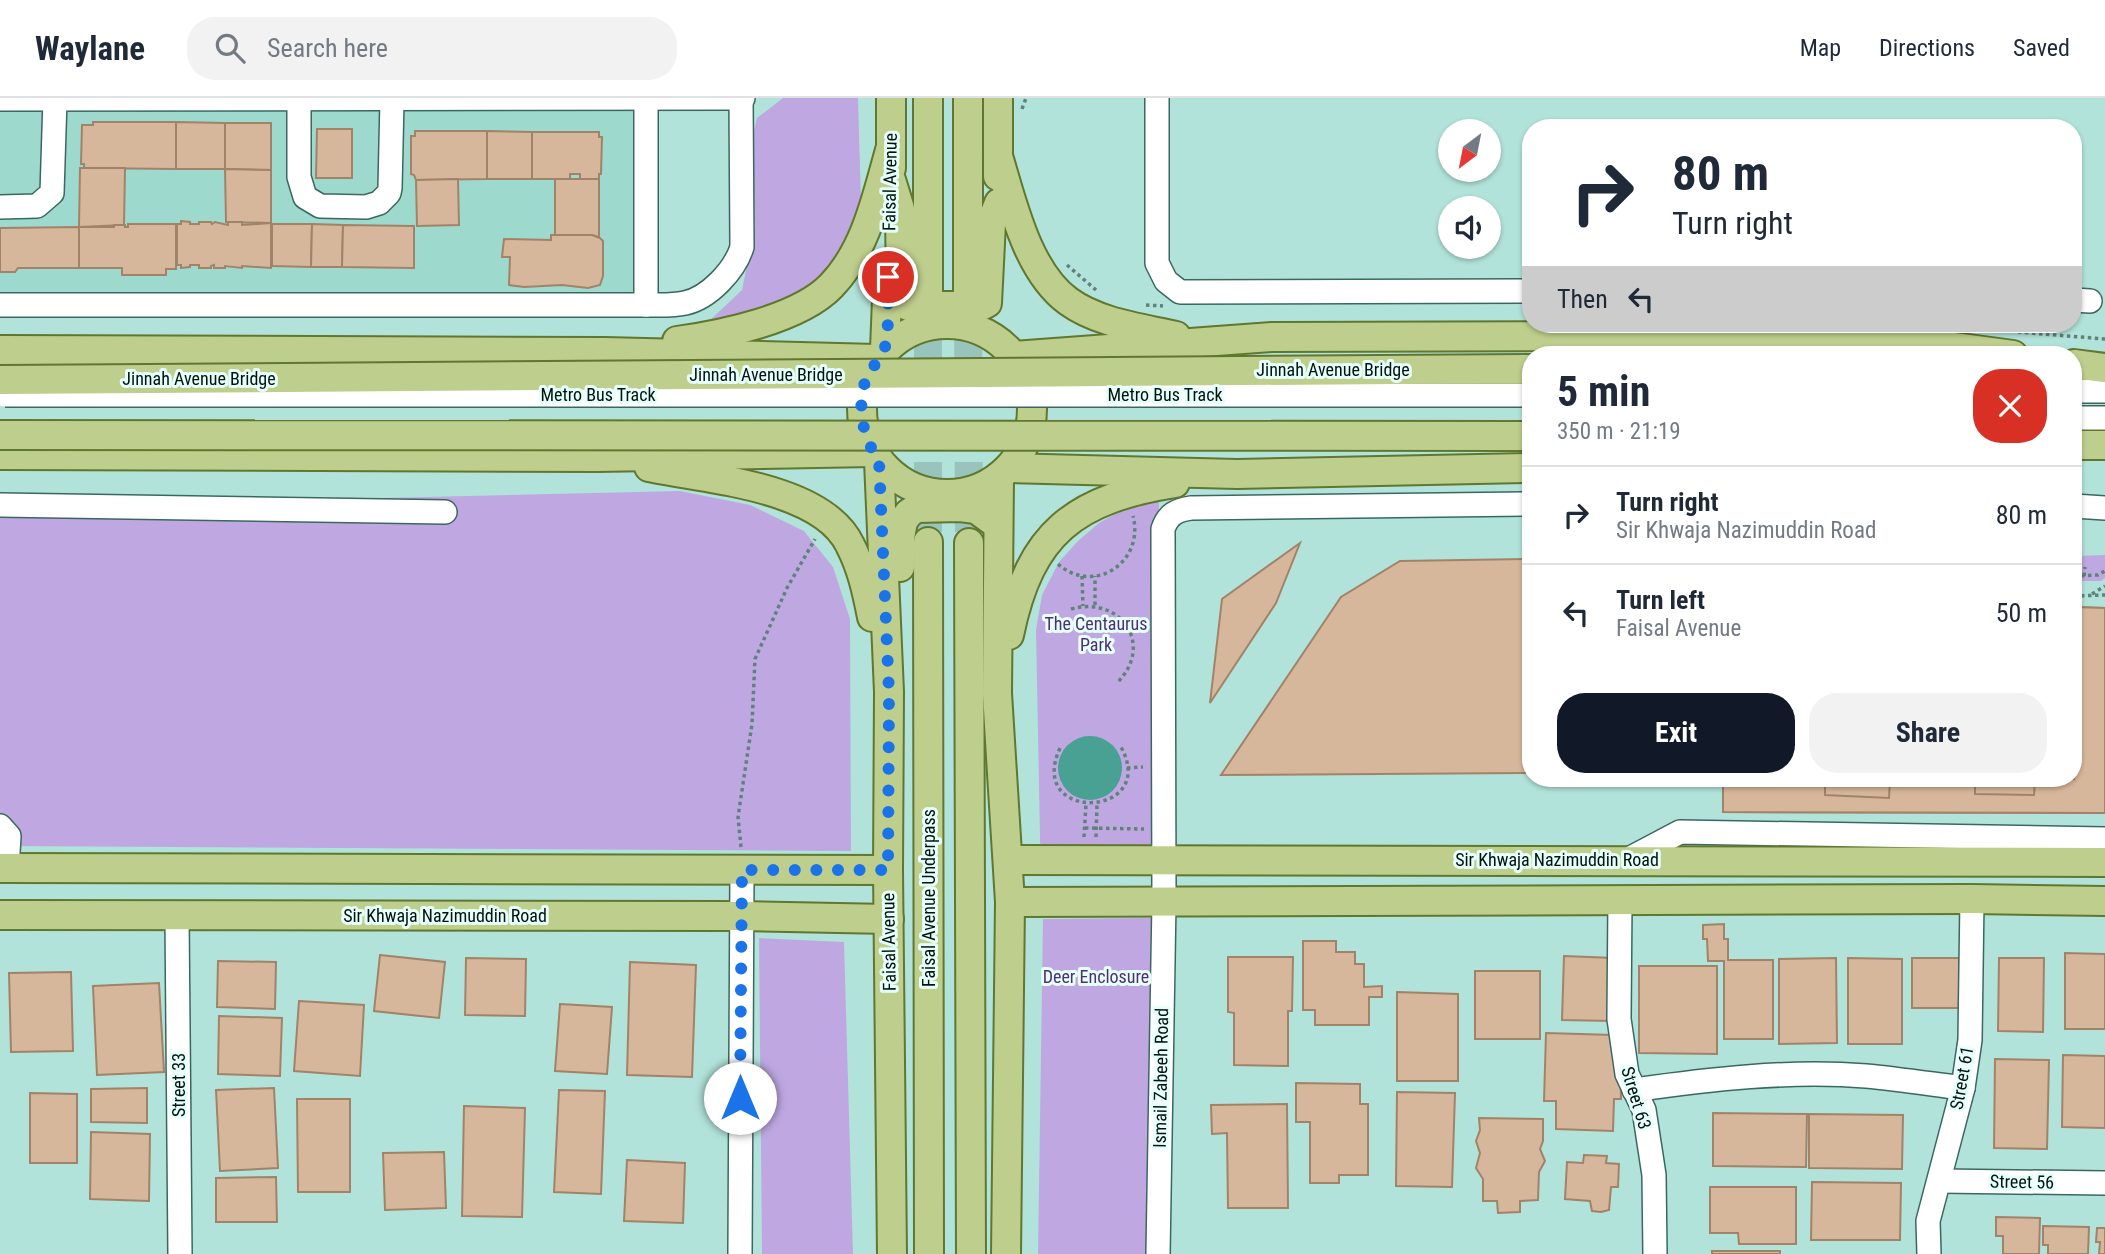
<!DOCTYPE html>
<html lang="en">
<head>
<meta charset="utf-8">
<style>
	:root { --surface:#fff; --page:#f2f2f3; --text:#1f2937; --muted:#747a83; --line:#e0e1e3; --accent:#111827 }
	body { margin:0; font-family:"Roboto Condensed",sans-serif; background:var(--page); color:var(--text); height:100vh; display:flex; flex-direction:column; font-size:26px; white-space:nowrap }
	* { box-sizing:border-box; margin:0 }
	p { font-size:23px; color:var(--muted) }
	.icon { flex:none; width:38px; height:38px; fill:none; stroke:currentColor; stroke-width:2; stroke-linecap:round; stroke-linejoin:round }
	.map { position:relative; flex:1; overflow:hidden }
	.side { position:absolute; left:1522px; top:248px; width:560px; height:441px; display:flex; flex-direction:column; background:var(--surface); border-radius:28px; box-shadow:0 2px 5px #0004 }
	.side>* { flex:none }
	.hud { position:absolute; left:1522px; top:21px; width:560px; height:214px; border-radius:28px; box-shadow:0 2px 5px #0004; background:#fff; color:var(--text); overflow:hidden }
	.needle { width:46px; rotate:212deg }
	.tools { position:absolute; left:1438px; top:21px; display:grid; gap:14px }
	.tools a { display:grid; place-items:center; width:63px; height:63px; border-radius:50%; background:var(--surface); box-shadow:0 2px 5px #0004; font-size:35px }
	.pin { position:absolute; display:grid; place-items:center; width:60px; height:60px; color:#fff; margin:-30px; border:4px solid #fff; border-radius:50%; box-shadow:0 2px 7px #0007 }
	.me { position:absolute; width:77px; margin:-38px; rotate:0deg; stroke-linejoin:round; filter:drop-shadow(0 0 5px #0008) }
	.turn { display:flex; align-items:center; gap:24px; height:147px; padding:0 35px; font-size:32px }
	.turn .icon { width:91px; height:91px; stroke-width:2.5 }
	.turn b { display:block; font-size:49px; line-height:60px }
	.then { display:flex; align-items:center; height:66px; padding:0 35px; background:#0003; gap:14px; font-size:26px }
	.round { display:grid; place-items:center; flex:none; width:74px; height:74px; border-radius:28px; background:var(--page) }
	.summary { display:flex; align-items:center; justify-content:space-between; height:119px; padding:0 35px }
	h1 { font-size:42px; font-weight:700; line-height:52px }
	.action { display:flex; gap:14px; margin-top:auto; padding:14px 35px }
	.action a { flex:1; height:80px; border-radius:28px; background:var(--accent); color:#fff; font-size:28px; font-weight:700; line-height:80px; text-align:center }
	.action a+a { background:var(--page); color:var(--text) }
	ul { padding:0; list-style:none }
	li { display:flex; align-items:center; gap:21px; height:98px; padding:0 35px; border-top:2px solid var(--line) }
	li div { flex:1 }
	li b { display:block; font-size:26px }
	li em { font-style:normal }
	header { display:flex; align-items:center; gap:42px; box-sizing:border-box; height:98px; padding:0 35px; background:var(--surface); border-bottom:2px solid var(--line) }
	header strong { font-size:33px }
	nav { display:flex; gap:38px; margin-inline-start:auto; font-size:24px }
	.search { width:490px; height:63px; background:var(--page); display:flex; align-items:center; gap:18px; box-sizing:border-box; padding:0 24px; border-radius:28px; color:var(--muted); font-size:26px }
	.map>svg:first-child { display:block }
</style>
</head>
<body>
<header>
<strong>Waylane</strong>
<div class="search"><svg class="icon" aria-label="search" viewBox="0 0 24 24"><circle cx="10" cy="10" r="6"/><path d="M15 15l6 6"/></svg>Search here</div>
<nav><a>Map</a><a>Directions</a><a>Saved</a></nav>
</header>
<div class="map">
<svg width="2105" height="1156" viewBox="0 0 2105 1156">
	<rect width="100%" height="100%" fill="#b2e3da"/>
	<polygon fill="#9ed9ce" points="0,1 646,2 646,207 0,207"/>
	<g fill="#bfa8e2">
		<polygon points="783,0 858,0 861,104 836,175 774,218 706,226 742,192 755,128 751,45 757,20"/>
		<polygon points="680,393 750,407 804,433 833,469 850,521 851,753 0,748 0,409"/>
		<polygon points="1159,401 1153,758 1045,750 1040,745 1040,738 1036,532 1042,497 1059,464 1078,443 1099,425 1126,410"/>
		<polygon points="2105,457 2105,480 2101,483 2074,483 2074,458"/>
		<polygon points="1151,820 1146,1156 1038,1156 1043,821"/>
		<polygon points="759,840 844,844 853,1156 762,1156"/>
	</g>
	<circle fill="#49a194" cx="1090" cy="670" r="32"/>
	<g fill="#d7b79c" stroke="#a18369" stroke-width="2">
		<polygon points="93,24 176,24 176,71 84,70 84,66 81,66 82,27 93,27"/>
		<polygon points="176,24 225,25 225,71 176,71"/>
		<polygon points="225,25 271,25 271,72 225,71"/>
		<polygon points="317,31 352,31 352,80 316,80"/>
		<polygon points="415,33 487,33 487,81 416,82 414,77 411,76 411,38 415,38"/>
		<polygon points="487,33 532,34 532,81 487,81"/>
		<polygon points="532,34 599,34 599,39 602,39 601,76 599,76 599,81 580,81 580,76 570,76 570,81 532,81"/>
		<polygon points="80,70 125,70 124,127 79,129"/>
		<polygon points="225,71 271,72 271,125 226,124"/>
		<polygon points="458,81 459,127 417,128 416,82"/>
		<polygon points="555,81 599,81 599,139 592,137 555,137"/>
		<polygon points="181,123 190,124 190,126 199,126 199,124 211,124 212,126 215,124 228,127 228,124 242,124 242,127 271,125 271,170 242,168 242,170 225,168 225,170 214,170 214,167 211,168 211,170 199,170 199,167 190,167 190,169 181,170 181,167 177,167 177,126 181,126"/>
		<polygon points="128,126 176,126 176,171 166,171 166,177 122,177 122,170 79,170 79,129 114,129 114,127 125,127 125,129 128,129"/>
		<polygon points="272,126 312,126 311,169 272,168"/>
		<polygon points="312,126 343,127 342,169 311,169"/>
		<polygon points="343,127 414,128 414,170 342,169"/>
		<polygon points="79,129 79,170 18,170 15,174 0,174 0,130"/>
		<polygon points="551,137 592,137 600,140 603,143 603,178 600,187 588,190 562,187 524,189 509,187 510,159 502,159 504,141 551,142"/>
		<polygon points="1300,445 1276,505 1210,605 1222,501"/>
		<polygon points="1531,461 1531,675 1221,677 1341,499 1400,463"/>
		<polygon points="2074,509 2105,510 2105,715 1723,714 1723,681 2074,681"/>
		<polygon points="2074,509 2105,510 2105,715 1723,714 1723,681 2074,681"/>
		<polygon points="1825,681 1890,681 1889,700 1825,697"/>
		<polygon points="1975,681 2035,681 2034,697 1975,696"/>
		<polygon points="1724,826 1724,841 1728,841 1728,862 1773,862 1773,941 1724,941 1724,863 1708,863 1707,841 1703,841 1703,827"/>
		<polygon points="1303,843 1336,843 1336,854 1355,854 1355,866 1364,866 1364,889 1382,888 1382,899 1369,899 1369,927 1315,927 1315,912 1303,912"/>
		<polygon points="2065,855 2105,856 2105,931 2065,931"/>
		<polygon points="380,857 445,864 439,920 374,913"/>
		<polygon points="1564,858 1614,860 1612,923 1562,922"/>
		<polygon points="1228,859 1293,859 1292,913 1288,913 1288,968 1234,967 1234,915 1228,914"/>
		<polygon points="466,860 526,861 525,918 465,917"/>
		<polygon points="1836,860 1837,945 1779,946 1779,861"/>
		<polygon points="1848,860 1902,861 1902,946 1848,946"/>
		<rect x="1912" y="860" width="47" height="50"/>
		<polygon points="1999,860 2044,860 2043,934 1998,933"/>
		<polygon points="218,863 276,864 275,911 217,909"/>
		<polygon points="630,864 696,867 692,979 627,977"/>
		<polygon points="1639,868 1717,868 1717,956 1639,955"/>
		<rect x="1475" y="873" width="65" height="68"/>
		<polygon points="71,874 73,953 11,954 9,875"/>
		<polygon points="159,885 164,974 97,977 93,888"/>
		<polygon points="1397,894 1458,896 1458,983 1397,983"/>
		<polygon points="299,903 364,907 360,978 294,973"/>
		<polygon points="560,906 612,909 607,976 555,973"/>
		<polygon points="219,918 282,920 280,978 218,976"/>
		<polygon points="1546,935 1614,937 1620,961 1621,1001 1614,1001 1613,1033 1556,1031 1556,1003 1544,1003"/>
		<polygon points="2063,957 2105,958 2105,1030 2062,1029"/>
		<polygon points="1995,961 2049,962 2047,1051 1994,1050"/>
		<polygon points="1296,985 1360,986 1360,1006 1368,1006 1368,1077 1339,1077 1339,1085 1310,1085 1310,1024 1296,1024"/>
		<polygon points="147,990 147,1025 91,1024 91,991"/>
		<polygon points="274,990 278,1070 220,1073 216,992"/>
		<polygon points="559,992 605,993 601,1096 554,1094"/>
		<polygon points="1397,994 1455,995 1452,1089 1396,1088"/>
		<polygon points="30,995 77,996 77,1065 30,1065"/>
		<polygon points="297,1001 350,1001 350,1094 298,1094"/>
		<polygon points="1287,1006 1288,1110 1228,1110 1227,1035 1212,1036 1211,1007"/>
		<polygon points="464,1008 525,1010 522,1119 462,1118"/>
		<polygon points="1713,1015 1807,1016 1806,1069 1713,1068"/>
		<polygon points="1809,1016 1903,1017 1902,1071 1809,1070"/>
		<polygon points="1479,1020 1543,1021 1543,1043 1540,1051 1545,1063 1539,1074 1538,1102 1520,1103 1520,1114 1498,1115 1497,1103 1483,1103 1483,1081 1476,1070 1480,1055 1476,1043 1480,1032"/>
		<polygon points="91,1034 150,1036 149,1103 90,1101"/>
		<polygon points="444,1054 446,1110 385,1112 383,1055"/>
		<polygon points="1584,1057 1607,1058 1606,1065 1619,1066 1618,1089 1611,1089 1609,1112 1601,1114 1592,1113 1590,1103 1565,1101 1567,1064 1583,1065"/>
		<polygon points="627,1062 685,1065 683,1125 624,1123"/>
		<polygon points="276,1079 277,1124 216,1124 216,1080"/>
		<polygon points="1812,1084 1901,1085 1900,1142 1811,1142"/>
		<polygon points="1710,1089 1796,1089 1796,1146 1739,1146 1738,1135 1710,1135"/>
		<polygon points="1996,1119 2040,1120 2039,1156 2003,1156 2003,1138 1996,1138"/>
		<polygon points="2043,1128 2089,1129 2088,1156 2048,1156 2048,1147 2043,1147"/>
		<polygon points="2097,1130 2105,1130 2105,1156 2099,1156 2100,1144 2096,1144"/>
		<rect x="1712" y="1153" width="68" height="3"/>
	</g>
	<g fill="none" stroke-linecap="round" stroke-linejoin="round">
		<g stroke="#98c4bc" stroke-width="28" stroke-dasharray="28 14" stroke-linecap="butt">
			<polyline points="928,196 928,444"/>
			<polyline points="968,196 969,445"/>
		</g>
		<g stroke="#3a6860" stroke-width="26">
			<g id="minor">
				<polyline points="1157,0 1157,165 1166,183 1180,194 1531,193"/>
				<polyline points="0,1 743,0"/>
				<polyline points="299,2 299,79 305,99 320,108 366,109 379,105 389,95 390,90 392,2"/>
				<polyline points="646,2 646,207"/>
				<polyline points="0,109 37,108 52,95 55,1"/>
				<polyline points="2074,202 2090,203"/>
				<path d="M0 207H646C659 207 672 208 685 205 709 200 735 172 742 149L741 0"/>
				<polyline points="2074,293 2105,293"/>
				<polyline points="2074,320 2105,320"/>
				<polyline points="0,407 445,414"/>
				<polyline points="2074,408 2105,410"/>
				<polyline points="0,728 9,738 7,770"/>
				<polyline points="1627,762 1680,734 2105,741"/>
				<polyline points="1620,802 1619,921 1627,976 1644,1012 1654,1077 1655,1156"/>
				<polyline points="177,819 180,1156"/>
				<path d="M1634 992C1711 981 1789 972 1866 978 1898 981 1931 986 1963 990"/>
				<polyline points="1940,1083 2105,1085"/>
				<polyline points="740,1156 742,772"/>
				<path d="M1158 1156 1164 804 1163 431C1168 416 1177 412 1191 410L1531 406"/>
				<polyline points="1929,1156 1928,1123 1963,990 1970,942 1972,801"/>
			</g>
		</g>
		<g stroke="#60772f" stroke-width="32">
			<g id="major">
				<polyline points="891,0 891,70"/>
				<polyline points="928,0 928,196"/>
				<polyline points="968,0 968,196"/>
				<polyline points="998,0 998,78"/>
				<path d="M998 58C1012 104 1027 173 1068 203 1098 225 1141 230 1176 238"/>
				<polyline points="891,82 900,111 901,199 903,205 908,208 981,208 987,205 991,125 999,105"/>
				<circle cx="947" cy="311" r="85"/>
				<path d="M677 243C722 237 799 221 831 188 866 152 877 98 890 52"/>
				<polyline points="885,251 888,177"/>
				<polyline points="0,252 605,254 877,261"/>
				<polyline points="1013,258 1272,239 1864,237 2013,257"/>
				<polyline points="2074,266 2105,270"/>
				<polyline points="2074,347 2105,347"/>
				<polyline points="0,357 598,359 873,354"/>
				<polyline points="879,363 889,594 888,772 892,1156"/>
				<path d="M649 369C706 381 822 388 850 447 862 470 867 494 872 519"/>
				<polyline points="1009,370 1237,376 1531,370"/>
				<polyline points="999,379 997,595 1010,804 1006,1156"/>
				<polyline points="928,444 929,1156"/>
				<polyline points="969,445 971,1156"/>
				<polyline points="900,469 900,440 903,423 909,415 917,410 960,409 976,411 998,427"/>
				<path d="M1009 537C1030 434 1075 401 1175 385"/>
				<polyline points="1008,762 2105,764"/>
				<polyline points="0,770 888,772"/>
				<polyline points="1010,804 1972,801 2105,803"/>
				<polyline points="0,817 741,818 889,821"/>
			</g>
		</g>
		<g stroke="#60827c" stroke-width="3.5" stroke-dasharray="3.5 3.5" stroke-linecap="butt">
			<polyline points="1022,11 1026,0"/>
			<polyline points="1067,167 1096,192"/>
			<polyline points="1146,207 1163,208"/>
			<polyline points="2018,234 2105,241"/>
			<path d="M1058 466C1094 498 1145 464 1133 418"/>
			<polyline points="1082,478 1083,508"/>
			<polyline points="2074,478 2098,477 2105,473"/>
			<polyline points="2084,478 2085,469"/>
			<polyline points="2092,496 2105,488"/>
			<polyline points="2074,498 2105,497"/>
			<polyline points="1095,507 1095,478"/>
			<path d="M1071 511C1121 497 1155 547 1117 585"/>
			<path d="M1060 650C1025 726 1160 720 1121 649"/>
			<polyline points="1127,670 1143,669"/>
			<polyline points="1085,730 1144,731"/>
			<polyline points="1084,739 1086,706"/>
			<polyline points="1096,739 1097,706"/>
			<polyline points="741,749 738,719 752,626 755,561 787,490 815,441"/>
		</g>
		<use href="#minor" stroke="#fff" stroke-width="23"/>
		<use href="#major" stroke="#bece8c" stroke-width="28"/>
		<g stroke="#3a6860" stroke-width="26" stroke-linecap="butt">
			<polyline id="minor-bridge" points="5,297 1531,297"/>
		</g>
		<g stroke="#60772f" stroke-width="32" stroke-linecap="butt">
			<g id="major-bridge">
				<polyline points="0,282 1531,271"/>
				<polyline points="0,337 1531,338"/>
			</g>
		</g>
		<use href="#minor-bridge" stroke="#fff" stroke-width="23"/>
		<use href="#major-bridge" stroke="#bece8c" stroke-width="28"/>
	</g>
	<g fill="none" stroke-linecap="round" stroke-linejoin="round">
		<path stroke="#1a73e8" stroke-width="12" stroke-dasharray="0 21.6" d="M740 1000 742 772H888L889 594 879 363C863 340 856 309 866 281 870 271 883 258 885 249 890 229 887 200 888 179"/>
	</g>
	<g text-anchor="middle" stroke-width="6" stroke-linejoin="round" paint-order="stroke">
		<g font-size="18" fill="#02120f" stroke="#e6fffa">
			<text transform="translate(890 84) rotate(-89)" y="6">Faisal Avenue</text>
			<text x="1333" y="278">Jinnah Avenue Bridge</text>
			<text x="766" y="283">Jinnah Avenue Bridge</text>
			<text x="199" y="287">Jinnah Avenue Bridge</text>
			<text x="598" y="303">Metro Bus Track</text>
			<text x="1165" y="303">Metro Bus Track</text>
			<text x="1557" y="768">Sir Khwaja Nazimuddin Road</text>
			<text transform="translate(929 800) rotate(-90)" y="6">Faisal Avenue Underpass</text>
			<text x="445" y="824">Sir Khwaja Nazimuddin Road</text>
			<text transform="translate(889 844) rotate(-91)" y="6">Faisal Avenue</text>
			<text transform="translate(1161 980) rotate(-89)" y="6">Ismail Zabeeh Road</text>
			<text transform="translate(1962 980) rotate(-80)" y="6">Street 61</text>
			<text transform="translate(179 987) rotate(-90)" y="6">Street 33</text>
			<text transform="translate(1636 1000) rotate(73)" y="6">Street 63</text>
			<text transform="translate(2022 1084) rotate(1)" y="6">Street 56</text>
		</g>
		<g font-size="18" fill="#4f2f75" stroke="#e6fffa">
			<text x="1096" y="532">The Centaurus<tspan x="1096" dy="21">Park</tspan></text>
			<text x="1096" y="885">Deer Enclosure</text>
		</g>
	</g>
</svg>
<div class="tools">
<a><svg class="needle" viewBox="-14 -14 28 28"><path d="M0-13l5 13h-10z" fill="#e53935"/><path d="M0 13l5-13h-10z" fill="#747a83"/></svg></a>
<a><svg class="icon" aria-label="sound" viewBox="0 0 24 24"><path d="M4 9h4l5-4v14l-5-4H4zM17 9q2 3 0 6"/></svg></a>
</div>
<div class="pin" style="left:888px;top:179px;background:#d93025"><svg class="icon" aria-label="arrive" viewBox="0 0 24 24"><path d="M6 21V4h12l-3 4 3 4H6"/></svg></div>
<svg class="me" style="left:740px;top:1000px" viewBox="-20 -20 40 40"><circle r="19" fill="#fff"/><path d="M0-13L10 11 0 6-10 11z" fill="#1a73e8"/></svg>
<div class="hud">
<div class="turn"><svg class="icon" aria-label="right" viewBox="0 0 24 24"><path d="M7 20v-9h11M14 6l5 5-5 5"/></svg><div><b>80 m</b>Turn right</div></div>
<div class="then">Then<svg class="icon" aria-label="left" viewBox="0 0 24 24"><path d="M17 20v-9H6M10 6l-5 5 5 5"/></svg></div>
</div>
<section class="side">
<div class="summary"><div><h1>5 min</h1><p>350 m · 21:19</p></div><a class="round" style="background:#d93025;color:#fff"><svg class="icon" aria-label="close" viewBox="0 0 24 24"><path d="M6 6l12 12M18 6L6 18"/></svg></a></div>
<ul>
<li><svg class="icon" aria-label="right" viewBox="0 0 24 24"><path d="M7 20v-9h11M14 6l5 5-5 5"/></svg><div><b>Turn right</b><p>Sir Khwaja Nazimuddin Road</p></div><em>80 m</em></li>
<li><svg class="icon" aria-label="left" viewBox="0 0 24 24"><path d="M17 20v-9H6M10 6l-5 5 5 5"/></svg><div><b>Turn left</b><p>Faisal Avenue</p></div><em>50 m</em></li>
</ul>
<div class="action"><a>Exit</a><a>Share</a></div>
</section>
</div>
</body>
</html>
